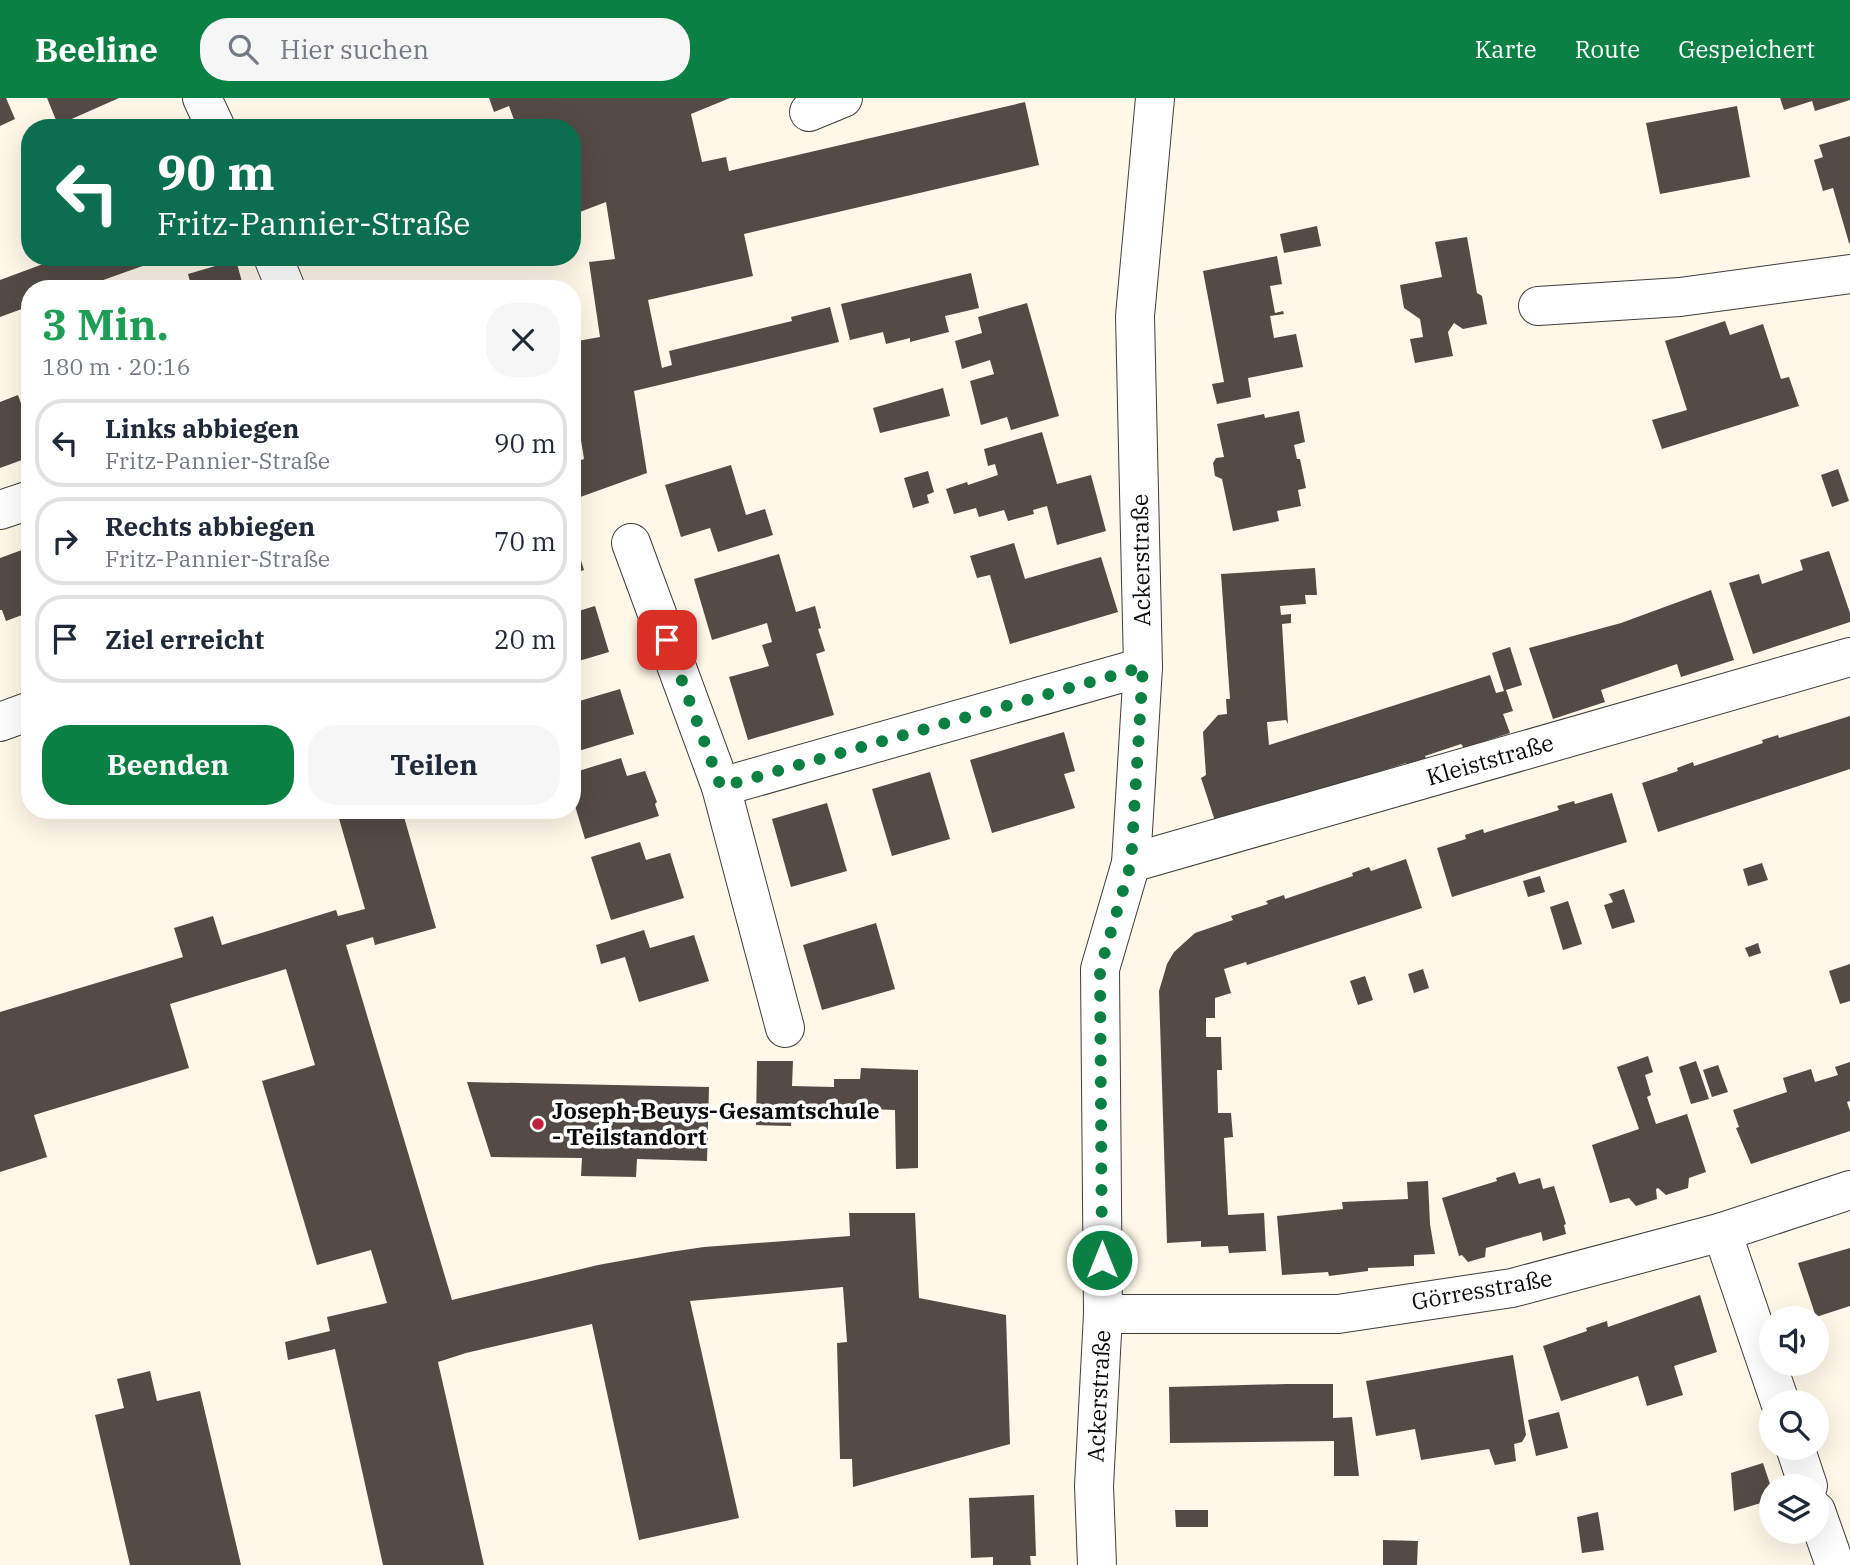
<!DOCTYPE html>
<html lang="de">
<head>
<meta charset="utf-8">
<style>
	:root { --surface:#fff; --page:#f6f6f7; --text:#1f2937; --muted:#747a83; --line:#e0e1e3; --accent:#0b8043 }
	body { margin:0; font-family:"IBM Plex Serif",serif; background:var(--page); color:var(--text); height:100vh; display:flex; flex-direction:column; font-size:26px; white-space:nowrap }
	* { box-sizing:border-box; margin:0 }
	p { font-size:23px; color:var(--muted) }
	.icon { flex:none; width:38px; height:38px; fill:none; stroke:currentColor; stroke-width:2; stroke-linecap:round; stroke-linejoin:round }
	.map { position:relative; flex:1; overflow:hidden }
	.panel { position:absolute; left:21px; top:182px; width:560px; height:539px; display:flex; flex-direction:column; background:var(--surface); border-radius:28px; box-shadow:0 7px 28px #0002 }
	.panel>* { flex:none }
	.guide { position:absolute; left:21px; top:21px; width:560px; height:147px; border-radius:28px; box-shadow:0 7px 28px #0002; background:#0b6e4f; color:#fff; overflow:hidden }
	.controls { position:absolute; left:1759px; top:1208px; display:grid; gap:14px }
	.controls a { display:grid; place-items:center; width:70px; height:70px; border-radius:50%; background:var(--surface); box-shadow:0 7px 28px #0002; font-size:35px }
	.pin { position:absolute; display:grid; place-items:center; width:60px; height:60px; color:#fff; margin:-30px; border-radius:14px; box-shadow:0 4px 10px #0006 }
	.me { position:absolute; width:77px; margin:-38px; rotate:0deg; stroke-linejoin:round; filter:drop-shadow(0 0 5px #0008) }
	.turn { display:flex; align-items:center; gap:24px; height:147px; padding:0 21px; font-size:32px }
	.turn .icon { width:91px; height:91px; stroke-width:2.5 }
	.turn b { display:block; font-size:49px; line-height:60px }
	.round { display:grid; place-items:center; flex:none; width:74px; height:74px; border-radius:28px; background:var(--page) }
	.overview { display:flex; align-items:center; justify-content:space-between; height:119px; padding:0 21px }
	h1 { font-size:42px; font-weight:700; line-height:52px; color:#1e9e55 }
	.cta { display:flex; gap:14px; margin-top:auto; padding:14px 21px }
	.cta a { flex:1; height:80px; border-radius:28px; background:var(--accent); color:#fff; font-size:28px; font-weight:700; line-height:80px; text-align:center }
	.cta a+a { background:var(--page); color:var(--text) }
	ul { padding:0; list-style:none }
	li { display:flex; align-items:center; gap:21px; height:88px; margin:0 14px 10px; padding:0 7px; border:4px solid var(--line); border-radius:28px }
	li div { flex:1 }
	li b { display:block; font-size:26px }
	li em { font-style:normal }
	header { display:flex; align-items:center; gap:42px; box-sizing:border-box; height:98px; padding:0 35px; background:var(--accent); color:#fff }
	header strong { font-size:33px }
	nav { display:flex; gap:38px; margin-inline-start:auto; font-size:24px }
	.search { width:490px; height:63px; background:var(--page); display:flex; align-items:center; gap:18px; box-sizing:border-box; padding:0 24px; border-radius:28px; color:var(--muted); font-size:26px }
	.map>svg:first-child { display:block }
</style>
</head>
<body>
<header>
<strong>Beeline</strong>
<div class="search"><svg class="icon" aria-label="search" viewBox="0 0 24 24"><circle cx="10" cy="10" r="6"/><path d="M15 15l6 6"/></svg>Hier suchen</div>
<nav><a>Karte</a><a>Route</a><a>Gespeichert</a></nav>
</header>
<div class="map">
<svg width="1850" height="1467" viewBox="0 0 1850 1467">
	<rect width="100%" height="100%" fill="#fff8e9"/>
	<g fill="#544b47">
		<polygon points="0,0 6,0 15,21 0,28"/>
		<polygon points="47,0 119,0 58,27"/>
		<polygon points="489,0 730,0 691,16 702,64 726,59 729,73 1025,4 1039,67 744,136 753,178 648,202 662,270 672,267 669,253 792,223 791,219 830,209 839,244 634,293 647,375 572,402 572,365 584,361 572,286 572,244 600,239 589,164 615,161 606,104 572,117 572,30 517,30 509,8 494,14"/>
		<polygon points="1780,0 1850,0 1850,2 1815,13 1812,3 1784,12"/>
		<polygon points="1737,8 1750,79 1660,96 1646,25"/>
		<polygon points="1850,38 1850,145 1849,145 1833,90 1823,93 1814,62 1823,59 1819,47"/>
		<polygon points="1317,128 1321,148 1284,155 1280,136"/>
		<polygon points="1467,139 1477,195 1482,198 1487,226 1463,231 1454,225 1448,234 1453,258 1415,265 1410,241 1423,239 1420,221 1404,210 1400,187 1442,179 1435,144"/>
		<polygon points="1277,158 1282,186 1270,188 1275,215 1283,213 1284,216 1270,218 1274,240 1296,236 1303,269 1248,280 1251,299 1217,306 1212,286 1224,284 1203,173"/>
		<polygon points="62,159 165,159 165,160 78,191 30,191 30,208 0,219 0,182"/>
		<polygon points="236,162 244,191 192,191 188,176"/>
		<polygon points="971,175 979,210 945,218 949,234 910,244 910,240 886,246 883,234 850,242 841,206"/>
		<polygon points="1027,205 1059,318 1011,332 1007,319 981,327 970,283 994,276 990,262 962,271 955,243 982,235 978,219"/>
		<polygon points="1725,223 1730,237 1763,226 1781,281 1789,279 1799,308 1662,351 1652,322 1687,312 1665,243"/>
		<polygon points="943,290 950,318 880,335 873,310"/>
		<polygon points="18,297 22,308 30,305 30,359 0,370 0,304"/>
		<polygon points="1299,313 1305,344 1294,347 1297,361 1300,361 1306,390 1298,392 1301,408 1277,413 1279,423 1233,433 1222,381 1215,378 1213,365 1216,360 1224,359 1217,326 1264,316 1265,320"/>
		<polygon points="1042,334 1057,386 1091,377 1106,433 1057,447 1047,408 1033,412 1034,416 1008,423 1004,412 979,419 976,410 954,416 946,391 967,384 968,387 998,377 995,366 988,368 984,351"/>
		<polygon points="731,367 746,417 765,411 773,437 718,454 710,430 681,439 665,387"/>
		<polygon points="1838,371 1849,403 1832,409 1821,377"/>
		<polygon points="928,373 934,394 927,397 929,405 913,410 904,380"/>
		<polygon points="572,434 584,472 572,476"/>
		<polygon points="1014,445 1025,481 1101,459 1118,514 1010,546 990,477 977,480 970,458"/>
		<polygon points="30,449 30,514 6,523 2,512 0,512 0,460"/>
		<polygon points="1829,453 1850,515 1850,524 1753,556 1729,485 1759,476 1762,486 1803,472 1800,462"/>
		<polygon points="779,456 796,514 815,508 821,530 818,531 825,553 816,556 834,617 748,642 729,579 769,568 762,547 772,544 767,525 712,542 694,481"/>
		<polygon points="1315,470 1317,497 1305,497 1306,506 1280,508 1281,517 1291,516 1291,525 1282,526 1288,626 1286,622 1267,624 1269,647 1490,577 1496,595 1504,593 1492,555 1510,549 1522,587 1506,592 1513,613 1503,616 1510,635 1464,650 1461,646 1425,658 1426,661 1407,667 1406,665 1216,726 1201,680 1206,677 1203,634 1218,617 1227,616 1226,601 1230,601 1221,476"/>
		<polygon points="1711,492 1734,562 1681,579 1677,566 1601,592 1605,604 1553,621 1529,550 1621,525"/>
		<polygon points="595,508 609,554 572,565 572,515"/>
		<polygon points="620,591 634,636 572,655 572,594 576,604"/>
		<polygon points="1850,618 1850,671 1658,734 1642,685 1678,673 1677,670 1693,664 1694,668 1763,645 1762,642 1778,637 1779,640"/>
		<polygon points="1064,634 1075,673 1064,676 1075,710 992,735 970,662"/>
		<polygon points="621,660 627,678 645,673 657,704 655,706 659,718 585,741 572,698 572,675"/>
		<polygon points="930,674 950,741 892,758 872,691"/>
		<polygon points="1612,695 1627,744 1452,799 1437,750 1466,741 1465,737 1483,731 1484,735 1559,712 1557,708 1574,703 1575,706"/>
		<polygon points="827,705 847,773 791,789 772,721"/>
		<polygon points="354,712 402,712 436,830 375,847 373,839 346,847 452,1202 598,1167 670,1154 704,1149 850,1138 849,1115 915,1115 919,1200 1006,1217 1010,1346 853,1389 852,1361 840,1361 837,1245 847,1244 843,1189 690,1203 739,1420 639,1442 592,1226 466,1255 438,1264 484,1467 383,1467 335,1251 288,1262 285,1244 330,1233 327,1219 387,1205 371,1152 317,1167 262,983 315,967 286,871 170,906 189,970 34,1017 47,1059 0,1074 0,914 183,859 174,830 213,818 222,847 336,812 338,818 365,811 338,717"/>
		<polygon points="640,744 646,762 670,755 684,800 611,822 591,759"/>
		<polygon points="1406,761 1422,810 1247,867 1246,864 1224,871 1231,895 1215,900 1215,920 1206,920 1206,939 1221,939 1222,972 1217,972 1218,1015 1231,1015 1233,1039 1224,1040 1228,1117 1264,1115 1266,1153 1229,1155 1228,1148 1201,1149 1201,1143 1167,1145 1159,893 1167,866 1174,854 1195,835 1233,822 1231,818 1268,806 1266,803 1284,797 1285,801 1353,778 1352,775 1369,769 1371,773"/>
		<polygon points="1762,765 1768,782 1748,788 1743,771"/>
		<polygon points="1540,778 1545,794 1528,799 1523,783"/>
		<polygon points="1624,791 1635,824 1612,831 1604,807 1613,804 1609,796"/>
		<polygon points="1568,803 1582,846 1563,852 1550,809"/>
		<polygon points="876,825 895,891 822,912 803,847"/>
		<polygon points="644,832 650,850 694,837 709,883 639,904 625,859 601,866 596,847"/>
		<polygon points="1758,845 1761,855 1749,859 1745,850"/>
		<polygon points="1850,866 1850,903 1840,906 1829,873"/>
		<polygon points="1423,871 1429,890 1414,895 1408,876"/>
		<polygon points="1365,878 1373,902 1358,907 1350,883"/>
		<polygon points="1648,958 1653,974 1645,977 1651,997 1647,999 1656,1026 1687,1016 1706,1074 1689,1080 1688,1090 1666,1097 1658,1090 1656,1091 1657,1101 1636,1108 1629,1100 1610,1105 1592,1047 1639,1031 1617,969"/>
		<polygon points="757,963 793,963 792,988 834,989 834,981 860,981 861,970 918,972 918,1070 896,1071 895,1012 792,1008 791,1028 756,1027"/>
		<polygon points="1696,963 1709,1001 1691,1006 1679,969"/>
		<polygon points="1850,964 1850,1003 1847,1004 1850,1013 1850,1033 1751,1066 1736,1030 1739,1029 1733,1012 1787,994 1783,980 1811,971 1815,984 1838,977 1835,969"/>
		<polygon points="1718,967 1728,994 1712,999 1703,972"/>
		<polygon points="467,984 709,989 707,1063 637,1061 636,1079 581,1078 582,1060 491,1059"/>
		<polygon points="1515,1074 1519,1086 1540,1080 1543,1091 1554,1088 1566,1126 1564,1127 1566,1136 1543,1143 1541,1134 1486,1150 1485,1159 1468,1164 1462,1157 1459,1158 1442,1100 1497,1083 1496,1080"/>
		<polygon points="1428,1083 1430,1126 1435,1156 1414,1157 1414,1168 1368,1170 1368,1173 1329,1178 1328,1174 1282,1177 1277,1118 1343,1111 1342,1104 1408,1101 1407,1084"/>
		<polygon points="1850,1150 1850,1208 1816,1219 1798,1165"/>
		<polygon points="1700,1197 1717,1254 1674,1268 1683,1297 1647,1308 1638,1278 1561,1303 1543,1248 1587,1233 1586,1230 1607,1223 1608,1229"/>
		<polygon points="1513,1257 1526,1337 1522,1344 1514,1346 1516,1363 1495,1367 1489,1351 1421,1362 1415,1331 1376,1338 1366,1283"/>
		<polygon points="150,1273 157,1303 200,1293 241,1467 130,1467 95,1317 124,1310 117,1281"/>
		<polygon points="1286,1286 1333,1286 1333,1320 1352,1319 1359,1378 1334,1378 1334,1343 1170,1345 1169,1289"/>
		<polygon points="1559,1314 1568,1350 1536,1358 1528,1322"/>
		<polygon points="1763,1365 1771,1389 1771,1402 1734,1413 1731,1375"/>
		<polygon points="1034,1397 1036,1458 1030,1458 1031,1467 993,1467 993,1459 971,1460 969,1400"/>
		<polygon points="1175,1412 1208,1412 1208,1429 1176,1429"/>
		<polygon points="1598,1414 1604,1452 1582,1455 1577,1419"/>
		<polygon points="1383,1442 1418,1443 1417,1467 1383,1467"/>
	</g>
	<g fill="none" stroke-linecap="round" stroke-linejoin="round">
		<g stroke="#3e3e3e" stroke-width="40">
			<g id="minor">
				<polyline points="202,0 216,30"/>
				<polyline points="809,14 843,0"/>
				<polyline points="273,159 286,191"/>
				<polyline points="1538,208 1680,199 1850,176"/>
				<polyline points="0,412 30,402"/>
				<polyline points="631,445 721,689 785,930"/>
				<polyline points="0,624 30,613"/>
				<polyline points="721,689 1143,569"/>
				<polyline points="1131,765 1850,559"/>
				<polyline points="1722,1134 1780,1304"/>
				<polyline points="1103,1216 1338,1216 1512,1190 1722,1134 1850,1092"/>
				<polyline points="1795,1349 1808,1388"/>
				<polyline points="1816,1413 1835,1467"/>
				<polyline points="1097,1467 1094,1388 1103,1216 1100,871 1131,765 1143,569 1135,218 1155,0"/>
			</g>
		</g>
		<use href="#minor" stroke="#fff" stroke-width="38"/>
	</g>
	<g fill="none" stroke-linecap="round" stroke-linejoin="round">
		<polyline stroke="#0b8043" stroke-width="12" stroke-dasharray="0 21.6" points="667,542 721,689 1143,569 1131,765 1100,871 1102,1162"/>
	</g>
	<circle fill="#be213d" stroke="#fff" stroke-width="2.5" cx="538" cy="1026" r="7"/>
	<g text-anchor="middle" stroke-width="7" stroke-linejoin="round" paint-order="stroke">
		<g font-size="23" fill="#0b0b0b" stroke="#fff">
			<text transform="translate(1141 462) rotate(-91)" y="8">Ackerstraße</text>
			<text transform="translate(1490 662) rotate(-16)" y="8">Kleiststraße</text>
			<text transform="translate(1482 1192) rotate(-10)" y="8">Görresstraße</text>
			<text transform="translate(1099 1298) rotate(-87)" y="8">Ackerstraße</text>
		</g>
		<g font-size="23" font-weight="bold" fill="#0b0b0b" stroke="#fff" text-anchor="start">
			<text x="552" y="1021">Joseph-Beuys-Gesamtschule<tspan x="552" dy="26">- Teilstandort</tspan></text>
		</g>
	</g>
</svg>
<div class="controls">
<a><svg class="icon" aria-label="sound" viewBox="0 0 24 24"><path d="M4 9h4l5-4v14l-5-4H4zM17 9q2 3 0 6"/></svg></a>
<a><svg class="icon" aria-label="search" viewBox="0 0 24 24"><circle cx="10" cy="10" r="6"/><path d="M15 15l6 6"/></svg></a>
<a><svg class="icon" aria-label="layers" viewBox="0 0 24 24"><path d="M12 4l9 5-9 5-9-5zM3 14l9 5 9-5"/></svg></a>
</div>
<div class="pin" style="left:667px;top:542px;background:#d93025"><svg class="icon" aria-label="arrive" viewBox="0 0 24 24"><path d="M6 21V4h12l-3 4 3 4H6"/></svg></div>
<svg class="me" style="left:1102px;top:1162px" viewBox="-20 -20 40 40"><circle r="17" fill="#0b8043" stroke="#fff" stroke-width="3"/><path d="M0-11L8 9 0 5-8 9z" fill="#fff"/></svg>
<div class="guide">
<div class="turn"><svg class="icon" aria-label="left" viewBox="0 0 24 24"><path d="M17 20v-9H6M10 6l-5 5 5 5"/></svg><div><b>90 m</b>Fritz-Pannier-Straße</div></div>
</div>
<section class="panel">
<div class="overview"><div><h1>3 Min.</h1><p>180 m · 20:16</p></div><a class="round"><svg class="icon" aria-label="close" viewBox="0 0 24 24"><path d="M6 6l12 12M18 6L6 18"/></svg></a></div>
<ul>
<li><svg class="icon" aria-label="left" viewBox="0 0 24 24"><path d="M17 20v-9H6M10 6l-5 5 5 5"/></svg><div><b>Links abbiegen</b><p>Fritz-Pannier-Straße</p></div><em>90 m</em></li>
<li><svg class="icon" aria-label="right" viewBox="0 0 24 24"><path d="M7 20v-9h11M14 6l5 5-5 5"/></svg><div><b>Rechts abbiegen</b><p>Fritz-Pannier-Straße</p></div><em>70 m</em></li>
<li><svg class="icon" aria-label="arrive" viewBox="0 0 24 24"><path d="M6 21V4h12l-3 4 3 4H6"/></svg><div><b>Ziel erreicht</b></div><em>20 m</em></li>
</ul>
<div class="cta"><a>Beenden</a><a>Teilen</a></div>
</section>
</div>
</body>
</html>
